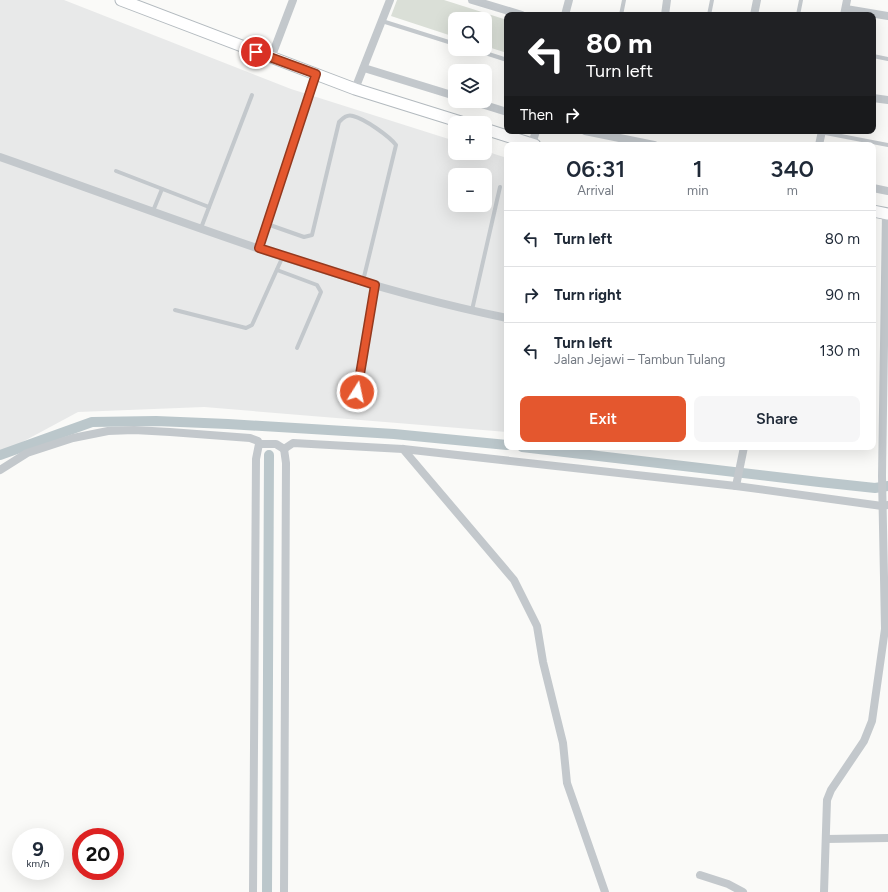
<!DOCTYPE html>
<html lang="en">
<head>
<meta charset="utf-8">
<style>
	:root { --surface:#fff; --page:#f6f6f7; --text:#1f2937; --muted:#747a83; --line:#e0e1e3; --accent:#e4572e }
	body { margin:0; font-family:Figtree,sans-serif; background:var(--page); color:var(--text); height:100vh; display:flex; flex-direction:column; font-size:15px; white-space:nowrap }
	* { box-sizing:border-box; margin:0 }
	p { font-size:13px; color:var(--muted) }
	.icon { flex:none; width:22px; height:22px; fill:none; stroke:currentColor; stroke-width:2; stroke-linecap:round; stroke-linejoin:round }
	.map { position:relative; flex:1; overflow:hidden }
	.drawer { position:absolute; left:504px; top:142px; width:372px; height:308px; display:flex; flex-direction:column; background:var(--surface); border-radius:8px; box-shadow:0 4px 16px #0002 }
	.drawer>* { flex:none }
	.banner { position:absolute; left:504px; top:12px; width:372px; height:122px; border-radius:8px; box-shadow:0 4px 16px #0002; background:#202124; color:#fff; overflow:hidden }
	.buttons { position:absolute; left:448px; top:12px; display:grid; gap:8px }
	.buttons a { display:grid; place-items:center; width:44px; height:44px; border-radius:8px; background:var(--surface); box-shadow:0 4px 16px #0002; font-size:20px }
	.speed { position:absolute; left:12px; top:828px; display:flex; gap:8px; font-size:20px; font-weight:700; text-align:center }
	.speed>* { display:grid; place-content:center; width:52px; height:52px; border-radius:50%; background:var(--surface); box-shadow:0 4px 16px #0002; line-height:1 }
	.speed small { font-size:10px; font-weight:400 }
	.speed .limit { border:6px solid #d22; background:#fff; color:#111 }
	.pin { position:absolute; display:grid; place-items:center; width:34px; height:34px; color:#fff; margin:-17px; border:2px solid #fff; border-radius:50%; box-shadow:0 1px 4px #0007 }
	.me { position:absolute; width:44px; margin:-22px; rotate:10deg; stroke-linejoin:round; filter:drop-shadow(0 0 3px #0008) }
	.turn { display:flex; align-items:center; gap:14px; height:84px; padding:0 16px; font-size:18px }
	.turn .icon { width:52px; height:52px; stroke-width:2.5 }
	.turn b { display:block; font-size:28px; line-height:34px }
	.then { display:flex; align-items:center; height:38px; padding:0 16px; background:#0003; gap:8px; font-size:15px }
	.eta { display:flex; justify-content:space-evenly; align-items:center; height:68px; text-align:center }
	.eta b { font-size:24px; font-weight:600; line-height:28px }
	.button { display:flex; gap:8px; margin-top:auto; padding:8px 16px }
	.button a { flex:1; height:46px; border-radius:8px; background:var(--accent); color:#fff; font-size:16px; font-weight:600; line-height:46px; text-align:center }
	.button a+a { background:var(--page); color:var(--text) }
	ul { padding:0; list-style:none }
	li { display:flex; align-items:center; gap:12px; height:56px; padding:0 16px; border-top:1px solid var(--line) }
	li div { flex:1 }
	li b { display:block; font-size:15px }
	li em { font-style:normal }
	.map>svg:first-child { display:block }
</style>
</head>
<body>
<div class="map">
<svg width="888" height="892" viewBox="0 0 888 892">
	<rect width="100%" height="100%" fill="#fafaf8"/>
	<path fill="#e8e9e9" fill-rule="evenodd" d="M0 0H64L291 89 455 141V153H485V151L507 158V432L204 407 78 412 0 454ZM455 175H485V205H455Z"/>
	<polygon fill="#dadfd7" points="397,0 444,0 507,20 507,53 485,46 485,19 455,19 455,37 391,16"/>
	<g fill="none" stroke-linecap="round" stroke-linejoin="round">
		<g stroke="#bbc7cb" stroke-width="10">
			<polyline points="522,447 819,482 875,488 888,486"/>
			<polyline points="0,455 92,422 156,421 228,424 394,434 507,445"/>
			<polyline points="267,892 269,455"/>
		</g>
		<g stroke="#b3babf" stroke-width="13">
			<g id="secondary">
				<polyline points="121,0 355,89 464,123"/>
				<polyline points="485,129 535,145"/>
				<polyline points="873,211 888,214"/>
			</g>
		</g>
		<g stroke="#c3c8cc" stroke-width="4">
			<polyline points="621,15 624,0"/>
			<polyline points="709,15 712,0"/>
			<polyline points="798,15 801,0"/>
			<polyline points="382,21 455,44"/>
			<polyline points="473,49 507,60"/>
			<polyline points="873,56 888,59"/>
			<polyline points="815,131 888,145"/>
			<polyline points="116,171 209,207"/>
			<polyline points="153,211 162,189"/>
			<path d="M267 224 304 237 312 235 339 122C343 118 347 114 353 116 365 119 389 136 396 145L363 281"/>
			<polyline points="201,228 252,95"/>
			<polyline points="259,248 315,75"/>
			<polyline points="277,270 317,285 321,292 297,348"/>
			<polyline points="175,310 246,328 252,325 283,256"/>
			<polyline points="472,310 500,187"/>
			<polyline points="357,392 375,285"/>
		</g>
		<g stroke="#c3c8cc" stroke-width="8">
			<polyline points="472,0 522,15"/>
			<polyline points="846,9 888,16"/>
			<polyline points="565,15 569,0"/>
			<polyline points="665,15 667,0"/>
			<polyline points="754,15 757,0"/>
			<polyline points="844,15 847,0"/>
			<polyline points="271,58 293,0"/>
			<polyline points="364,68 455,96"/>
			<polyline points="355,89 390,0"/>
			<polyline points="873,98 888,100"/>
			<polyline points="472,101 507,112"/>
			<polyline points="585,131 654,145"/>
			<polyline points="532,144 536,131"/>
			<polyline points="819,145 822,131"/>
			<path d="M0 157C166 215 334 283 507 318"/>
			<polyline points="873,188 888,191"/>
			<polyline points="284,449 293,443 403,449 736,486 882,506 888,505"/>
			<polyline points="284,449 286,463 284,892"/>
			<polyline points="403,449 514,580 537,626 543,662 563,743 567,783 605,892"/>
			<polyline points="0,470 27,453 73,438 108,431 134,430 170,432 250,438 258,441 259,444"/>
			<polyline points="736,486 744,447"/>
			<polyline points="826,839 888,838"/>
			<polyline points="700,875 728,884 743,892"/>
			<polyline points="253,892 256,459 259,444 276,444 284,449"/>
			<polyline points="824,892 827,800 831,790 864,741 872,721 885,629 882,476 886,213"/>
		</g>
		<use href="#secondary" stroke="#fff" stroke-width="11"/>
	</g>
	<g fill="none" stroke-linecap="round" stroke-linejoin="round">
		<g stroke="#94391e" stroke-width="10">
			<polyline id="route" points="256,52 316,74 259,248 375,285 357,392"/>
		</g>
		<use href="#route" stroke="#e4572e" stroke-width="7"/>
	</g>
</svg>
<div class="buttons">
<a><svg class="icon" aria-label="search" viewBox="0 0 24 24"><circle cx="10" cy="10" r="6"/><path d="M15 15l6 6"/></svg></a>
<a><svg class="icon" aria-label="layers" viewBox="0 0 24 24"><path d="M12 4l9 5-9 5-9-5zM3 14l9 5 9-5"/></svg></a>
<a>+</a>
<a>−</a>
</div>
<div class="speed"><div>9<small>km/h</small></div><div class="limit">20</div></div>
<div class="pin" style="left:256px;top:52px;background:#d93025"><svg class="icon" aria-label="arrive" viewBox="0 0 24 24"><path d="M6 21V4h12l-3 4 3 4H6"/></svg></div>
<svg class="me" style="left:357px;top:392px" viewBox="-20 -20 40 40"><circle r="17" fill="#e4572e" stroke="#fff" stroke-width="3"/><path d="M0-11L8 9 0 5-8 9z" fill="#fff"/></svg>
<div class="banner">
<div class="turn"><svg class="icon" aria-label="left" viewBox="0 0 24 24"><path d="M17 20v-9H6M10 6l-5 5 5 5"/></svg><div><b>80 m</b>Turn left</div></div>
<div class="then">Then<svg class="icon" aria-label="right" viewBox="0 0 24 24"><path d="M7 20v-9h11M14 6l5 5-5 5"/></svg></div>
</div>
<section class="drawer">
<div class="eta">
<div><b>06:31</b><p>Arrival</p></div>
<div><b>1</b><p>min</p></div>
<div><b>340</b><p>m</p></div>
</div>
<ul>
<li><svg class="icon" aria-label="left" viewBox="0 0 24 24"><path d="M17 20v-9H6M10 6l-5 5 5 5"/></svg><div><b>Turn left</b></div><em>80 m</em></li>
<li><svg class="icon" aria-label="right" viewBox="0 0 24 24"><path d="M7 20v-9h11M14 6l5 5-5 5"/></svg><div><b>Turn right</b></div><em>90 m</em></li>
<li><svg class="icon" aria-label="left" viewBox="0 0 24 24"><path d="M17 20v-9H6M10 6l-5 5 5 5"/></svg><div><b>Turn left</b><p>Jalan Jejawi – Tambun Tulang</p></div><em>130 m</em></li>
</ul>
<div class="button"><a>Exit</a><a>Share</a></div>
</section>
</div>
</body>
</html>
